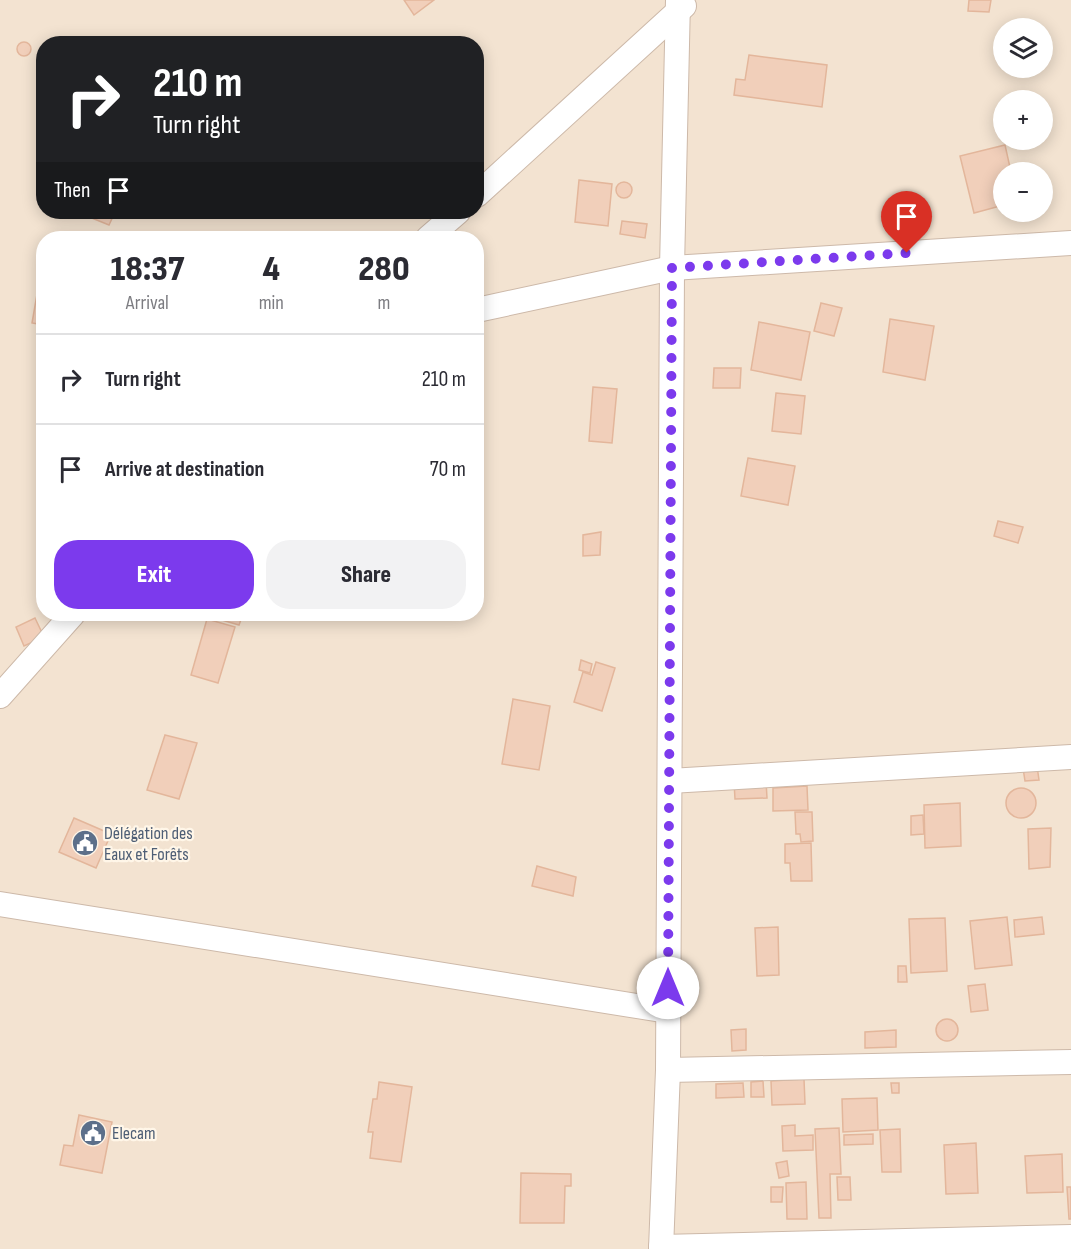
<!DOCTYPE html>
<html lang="en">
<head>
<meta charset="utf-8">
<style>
	:root { --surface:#fff; --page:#f2f2f3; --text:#2b2b33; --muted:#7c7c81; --line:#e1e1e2; --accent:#7c3aed }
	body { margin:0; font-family:"Sofia Sans Condensed",sans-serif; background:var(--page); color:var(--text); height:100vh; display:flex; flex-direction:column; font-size:22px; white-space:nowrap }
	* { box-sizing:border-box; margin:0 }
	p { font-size:20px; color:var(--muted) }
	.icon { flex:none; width:33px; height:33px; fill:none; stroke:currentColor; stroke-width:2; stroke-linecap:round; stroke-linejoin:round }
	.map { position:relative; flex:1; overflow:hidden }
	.side { position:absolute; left:36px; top:231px; width:448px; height:390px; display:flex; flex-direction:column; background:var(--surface); border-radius:24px; box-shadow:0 3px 15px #0003 }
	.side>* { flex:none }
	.hud { position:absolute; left:36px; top:36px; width:448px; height:183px; border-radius:24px; box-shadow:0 3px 15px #0003; background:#202124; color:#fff; overflow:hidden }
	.buttons { position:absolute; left:993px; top:18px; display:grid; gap:12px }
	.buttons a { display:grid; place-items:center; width:60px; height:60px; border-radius:50%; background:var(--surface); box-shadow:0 3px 15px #0003; font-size:30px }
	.pin { position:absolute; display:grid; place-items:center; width:51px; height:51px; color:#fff; margin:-62px -26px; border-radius:50% 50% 50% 0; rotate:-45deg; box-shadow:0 0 6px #0007 }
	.pin .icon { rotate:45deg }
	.me { position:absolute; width:66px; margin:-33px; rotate:0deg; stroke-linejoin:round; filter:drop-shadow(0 0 4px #0008) }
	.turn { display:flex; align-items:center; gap:21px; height:126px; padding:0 18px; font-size:27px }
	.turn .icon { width:78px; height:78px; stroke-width:2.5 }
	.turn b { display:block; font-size:42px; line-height:51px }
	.then { display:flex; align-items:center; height:57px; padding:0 18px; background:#0003; gap:12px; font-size:22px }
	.eta { display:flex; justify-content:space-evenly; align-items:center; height:102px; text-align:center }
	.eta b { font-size:36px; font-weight:800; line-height:42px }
	.button { display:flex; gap:12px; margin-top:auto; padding:12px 18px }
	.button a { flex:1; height:69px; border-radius:24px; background:var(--accent); color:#fff; font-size:24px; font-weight:800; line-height:69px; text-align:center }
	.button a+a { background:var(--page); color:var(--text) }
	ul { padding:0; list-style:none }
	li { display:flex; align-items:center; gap:18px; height:90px; padding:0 18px; border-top:2px solid var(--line) }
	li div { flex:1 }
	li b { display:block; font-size:22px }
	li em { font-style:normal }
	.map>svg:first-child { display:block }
</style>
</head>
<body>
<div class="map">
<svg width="1071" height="1249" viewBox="0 0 1071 1249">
	<rect width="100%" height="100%" fill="#fcf2e2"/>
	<path fill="#f3e3d1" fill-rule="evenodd" d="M0 0H1071V1249H0ZM1004 28H1042V68H1004ZM44 44H477V212H44ZM1004 100H1042V140H1004ZM1004 172H1042V212H1004ZM44 238H477V614H44Z"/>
	<g fill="#f1cfba" stroke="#e3b69b" stroke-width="1.5">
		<polygon points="404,0 434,0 414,15"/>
		<polygon points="969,0 991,0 989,12 968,11"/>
		<circle cx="24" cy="49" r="7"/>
		<polygon points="749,55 827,65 822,107 734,95 736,79 745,80"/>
		<polygon points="1005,145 1011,172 1004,172 1004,205 974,213 960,156"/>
		<polygon points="579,180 612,184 608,226 575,222"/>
		<circle cx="624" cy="190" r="8"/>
		<polygon points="77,212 115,212 109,225"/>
		<polygon points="622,221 647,224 645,238 620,234"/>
		<polygon points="39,283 44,284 44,325 32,323"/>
		<polygon points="821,303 842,308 834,336 814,331"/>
		<polygon points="890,319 934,326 925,380 883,372"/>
		<polygon points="759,322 810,332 801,380 751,370"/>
		<polygon points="714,368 741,368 740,388 713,388"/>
		<polygon points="593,387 617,389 612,443 589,441"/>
		<polygon points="776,393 805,396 801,434 772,431"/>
		<polygon points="748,458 795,466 788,505 741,496"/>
		<polygon points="998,521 1023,527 1018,543 994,536"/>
		<polygon points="601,532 600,555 583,556 583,535"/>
		<polygon points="216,614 243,614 239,625 215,618"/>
		<polygon points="35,618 44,637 24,646 16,627"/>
		<polygon points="207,619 235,627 218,683 191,675"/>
		<polygon points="581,660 592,664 590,673 579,670"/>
		<polygon points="596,662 615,668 602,711 574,702 583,672 592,675"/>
		<polygon points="513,699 550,706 539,770 502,764"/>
		<polygon points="165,735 197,743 179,799 147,790"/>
		<polygon points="1037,766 1039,780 1025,781 1023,768"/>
		<polygon points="766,781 767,798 735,799 734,782"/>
		<polygon points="807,786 808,810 773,811 773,788"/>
		<circle cx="1021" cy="803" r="15"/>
		<polygon points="960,803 961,846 925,848 924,805"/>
		<polygon points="795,812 812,812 813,841 801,842 800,834 796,834"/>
		<polygon points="923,815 924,834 911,835 911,816"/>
		<polygon points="74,818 111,834 96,868 59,852"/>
		<polygon points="1051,828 1050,867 1029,869 1028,829"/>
		<polygon points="811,843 812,881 791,881 790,863 785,863 785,844"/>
		<polygon points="537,866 576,877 573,896 532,886"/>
		<polygon points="1007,917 1012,965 975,969 970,921"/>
		<polygon points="1042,917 1044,934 1015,937 1014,920"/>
		<polygon points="945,918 947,971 911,973 909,919"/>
		<polygon points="778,927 779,975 757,976 755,928"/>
		<polygon points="898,966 906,966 907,982 898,982"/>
		<polygon points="985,984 988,1010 971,1012 968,986"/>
		<circle cx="947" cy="1030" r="11"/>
		<polygon points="746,1029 746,1050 732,1051 731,1030"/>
		<polygon points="896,1030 896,1047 865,1048 865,1032"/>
		<polygon points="804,1079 805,1104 772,1105 771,1081"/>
		<polygon points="763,1081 764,1097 751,1097 751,1082"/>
		<polygon points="379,1082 412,1087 401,1162 370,1158 373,1132 368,1132 373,1099 377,1099"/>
		<polygon points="743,1083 744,1097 716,1098 716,1084"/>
		<polygon points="891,1083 899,1083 899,1093 892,1093"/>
		<polygon points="877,1098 878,1130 843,1132 842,1099"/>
		<polygon points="79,1115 112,1122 102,1173 60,1165 64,1145 73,1146"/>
		<polygon points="795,1125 795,1136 813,1135 813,1150 783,1151 782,1126"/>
		<polygon points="839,1128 841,1174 830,1174 831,1218 819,1218 815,1129"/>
		<polygon points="900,1129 901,1172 882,1172 880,1130"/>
		<polygon points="873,1134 873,1144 844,1145 844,1135"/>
		<polygon points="976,1143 978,1193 946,1194 944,1145"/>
		<polygon points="1062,1154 1063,1192 1027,1193 1025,1156"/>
		<polygon points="787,1161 789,1176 779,1178 776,1163"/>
		<polygon points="521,1173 571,1174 571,1186 565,1186 564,1223 520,1223"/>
		<polygon points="837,1177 850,1177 851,1200 838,1200"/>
		<polygon points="806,1182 807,1219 787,1219 786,1183"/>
		<polygon points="771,1187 783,1187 782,1202 771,1202"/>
		<polygon points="1067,1187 1071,1187 1071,1219 1069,1219"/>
	</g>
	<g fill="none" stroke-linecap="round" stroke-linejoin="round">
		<g stroke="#cdb9a9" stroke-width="26">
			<g id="minor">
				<polyline points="477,195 684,6"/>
				<polyline points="428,238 458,212"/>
				<polyline points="477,310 672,268 1071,243"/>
				<polyline points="0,696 73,614"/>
				<polyline points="670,781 1071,757"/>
				<polyline points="0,904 668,1011"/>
				<polyline points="668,1070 1071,1062"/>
				<polyline points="661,1247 1071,1237"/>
				<polyline points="661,1249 668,1070 672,268 678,0"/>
			</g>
		</g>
		<use href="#minor" stroke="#fff" stroke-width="24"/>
	</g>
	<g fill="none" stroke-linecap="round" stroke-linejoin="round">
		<polyline stroke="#7c3aed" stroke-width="10" stroke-dasharray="0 18" points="668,988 672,268 907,253"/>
	</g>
	<defs>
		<g id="civic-disc" transform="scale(1.35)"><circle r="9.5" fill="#5c6f8a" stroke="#fff6e8"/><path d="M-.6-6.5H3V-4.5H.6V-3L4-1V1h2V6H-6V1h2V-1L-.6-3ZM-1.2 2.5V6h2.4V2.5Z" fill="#fff"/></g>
	</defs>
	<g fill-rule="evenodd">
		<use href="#civic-disc" x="85" y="843"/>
		<use href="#civic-disc" x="93" y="1133"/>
	</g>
	<g text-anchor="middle" stroke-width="4.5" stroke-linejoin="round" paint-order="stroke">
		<g font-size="18" fill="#4e5e75" stroke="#fff6e8" text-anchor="start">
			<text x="104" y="839">Délégation des<tspan x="104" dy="21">Eaux et Forêts</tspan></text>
			<text x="112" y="1139">Elecam</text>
		</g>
	</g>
</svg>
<div class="buttons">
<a><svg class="icon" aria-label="layers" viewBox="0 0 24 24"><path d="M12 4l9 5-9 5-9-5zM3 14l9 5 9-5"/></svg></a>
<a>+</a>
<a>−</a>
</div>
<div class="pin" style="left:907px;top:253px;background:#d93025"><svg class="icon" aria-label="arrive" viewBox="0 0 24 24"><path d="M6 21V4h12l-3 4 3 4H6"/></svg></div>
<svg class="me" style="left:668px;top:988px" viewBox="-20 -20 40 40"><circle r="19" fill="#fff"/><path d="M0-13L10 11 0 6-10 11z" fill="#7c3aed"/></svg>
<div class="hud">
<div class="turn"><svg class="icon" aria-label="right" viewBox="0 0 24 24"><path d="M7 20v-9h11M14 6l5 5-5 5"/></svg><div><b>210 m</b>Turn right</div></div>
<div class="then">Then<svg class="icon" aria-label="arrive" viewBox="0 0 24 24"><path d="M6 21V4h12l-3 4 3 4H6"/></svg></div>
</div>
<section class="side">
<div class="eta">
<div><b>18:37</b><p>Arrival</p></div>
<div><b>4</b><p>min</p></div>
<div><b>280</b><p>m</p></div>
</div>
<ul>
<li><svg class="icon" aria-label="right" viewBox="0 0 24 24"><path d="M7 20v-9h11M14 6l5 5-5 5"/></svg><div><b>Turn right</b></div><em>210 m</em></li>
<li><svg class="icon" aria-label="arrive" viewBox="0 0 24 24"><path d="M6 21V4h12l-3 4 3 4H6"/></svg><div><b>Arrive at destination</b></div><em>70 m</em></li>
</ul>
<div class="button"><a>Exit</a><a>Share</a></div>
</section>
</div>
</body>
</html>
